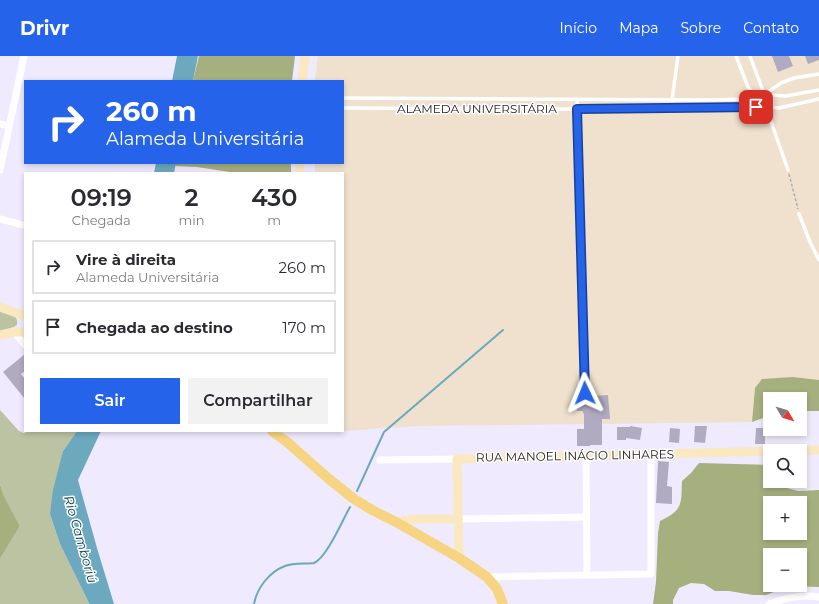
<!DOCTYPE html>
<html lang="pt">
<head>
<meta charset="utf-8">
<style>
	:root { --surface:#fff; --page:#f2f2f3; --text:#2b2b33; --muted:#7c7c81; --line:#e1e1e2; --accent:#2563eb }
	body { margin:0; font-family:Montserrat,sans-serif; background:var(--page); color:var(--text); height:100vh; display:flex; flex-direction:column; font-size:15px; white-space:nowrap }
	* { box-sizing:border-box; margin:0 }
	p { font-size:13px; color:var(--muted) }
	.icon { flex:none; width:22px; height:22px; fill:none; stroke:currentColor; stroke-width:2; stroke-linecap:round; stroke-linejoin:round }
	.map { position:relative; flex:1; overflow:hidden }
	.drawer { position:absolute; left:24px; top:116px; width:320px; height:260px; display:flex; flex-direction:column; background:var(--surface); border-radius:0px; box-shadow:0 2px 6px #0003 }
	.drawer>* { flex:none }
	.top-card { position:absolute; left:24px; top:24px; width:320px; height:84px; border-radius:0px; box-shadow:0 2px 6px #0003; background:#2563eb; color:#fff; overflow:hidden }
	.needle { width:26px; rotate:128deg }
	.fabs { position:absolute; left:763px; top:336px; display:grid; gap:8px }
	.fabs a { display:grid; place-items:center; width:44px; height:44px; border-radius:0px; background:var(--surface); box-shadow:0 2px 6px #0003; font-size:20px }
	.pin { position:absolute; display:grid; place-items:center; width:34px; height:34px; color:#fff; margin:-17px; border-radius:8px; box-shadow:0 2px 6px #0006 }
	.me { position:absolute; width:44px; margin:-22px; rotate:358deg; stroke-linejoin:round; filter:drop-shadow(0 0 3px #0008) }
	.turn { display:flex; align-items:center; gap:14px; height:84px; padding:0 16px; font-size:18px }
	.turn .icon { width:52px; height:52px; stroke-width:2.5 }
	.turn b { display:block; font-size:28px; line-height:34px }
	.eta { display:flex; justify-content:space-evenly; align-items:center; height:68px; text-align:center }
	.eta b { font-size:24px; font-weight:600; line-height:28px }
	.action { display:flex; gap:8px; margin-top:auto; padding:8px 16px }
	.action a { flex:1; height:46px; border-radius:0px; background:var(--accent); color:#fff; font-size:16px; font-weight:600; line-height:46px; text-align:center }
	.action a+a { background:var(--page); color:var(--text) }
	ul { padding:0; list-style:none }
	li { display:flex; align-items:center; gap:12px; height:54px; margin:0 8px 6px; padding:0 8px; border:2px solid var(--line); border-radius:0px }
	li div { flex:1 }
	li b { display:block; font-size:15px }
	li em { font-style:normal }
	header { display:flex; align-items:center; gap:24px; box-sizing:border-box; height:56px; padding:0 20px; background:var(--accent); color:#fff }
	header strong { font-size:19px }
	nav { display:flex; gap:22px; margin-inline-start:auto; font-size:14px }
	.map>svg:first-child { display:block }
</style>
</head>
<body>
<header>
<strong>Drivr</strong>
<nav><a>Início</a><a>Mapa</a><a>Sobre</a><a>Contato</a></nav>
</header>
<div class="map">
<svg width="819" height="548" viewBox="0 0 819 548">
	<rect width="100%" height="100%" fill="#efeafd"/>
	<polygon fill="#efe1ce" points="318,0 819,0 819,324 793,321 755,332 752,366 417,370 343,375 343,117 315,117 315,107 343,107 343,25 315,25"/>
	<g fill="#bcc3a3">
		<path d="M0 254C8 257 19 258 17 269L14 271 0 275Z"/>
		<polygon points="0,354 19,375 24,377 28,375 77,375 63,395 50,458 60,488 88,545 89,548 0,548 0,503 20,470 4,440 0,428"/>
	</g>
	<g fill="#a6b07e" fill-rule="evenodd">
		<polygon points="199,0 295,0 292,25 193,25"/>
		<polygon points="176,107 291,107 291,117 236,117 197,111 175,110"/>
		<polygon points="793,321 819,324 819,355 800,355 800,343 770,343 770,360 766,361 752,366 755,332 762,323"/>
		<path d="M699 407 770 409V425H786L787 432 798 435 819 434V531L790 530 766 539H753L729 535H715L704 528 691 527 679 532 673 544V548H653L656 526 658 477 660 465C683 454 681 449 682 425L691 417ZM770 447H800V477H770ZM770 499H800V529H770Z"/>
		<polygon points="0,428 4,440 20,470 0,503"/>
	</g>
	<g fill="#6ca9be">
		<polygon points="177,0 198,0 193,25 172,25"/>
		<polygon points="156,107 176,107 174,117 154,117"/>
		<polygon points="77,375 101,375 78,424 97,492 114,548 89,548 88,545 60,488 50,458 53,434 63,395"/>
	</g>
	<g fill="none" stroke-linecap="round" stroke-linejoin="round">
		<g stroke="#6ca9be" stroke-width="2">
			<polyline points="357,435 384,376 503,274"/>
			<path d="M254 548C257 532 269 516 285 510 293 507 306 508 314 507 327 501 342 465 350 451"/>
		</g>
	</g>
	<g fill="#b0abc1">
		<polygon points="772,0 789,0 793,10 778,16"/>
		<polygon points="805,0 819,0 819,4 808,8"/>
		<polygon points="25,298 25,315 21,318 25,323 25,343 3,316"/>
		<polygon points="608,339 610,363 602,363 602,389 590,389 590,390 577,390 577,373 584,373 584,357 583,358 583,355 577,355 576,341"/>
		<polygon points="630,370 642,372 640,384 626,382 626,384 617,384 617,371 630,371"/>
		<polygon points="695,370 707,370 705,387 694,386"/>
		<polygon points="670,372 680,373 679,387 669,386"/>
		<polygon points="756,372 765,372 765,388 755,388"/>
		<polygon points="658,405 669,406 667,430 672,431 672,448 656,447"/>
	</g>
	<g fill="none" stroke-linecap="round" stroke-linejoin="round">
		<polyline stroke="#afaaba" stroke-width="1.5" stroke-dasharray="3 2" stroke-linecap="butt" points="789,118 798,153"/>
		<g stroke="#fff" stroke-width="3.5">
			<polyline points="736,0 748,31 755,40"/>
			<polyline points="750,0 763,35"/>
			<path d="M768 36C773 41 775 48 769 53 753 63 746 31 768 36L781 27 794 22 819 18"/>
			<polyline points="771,39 786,40 819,34"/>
			<polyline points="343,42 704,44 754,43"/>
			<polyline points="577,43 585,337"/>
			<polyline points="672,44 678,0"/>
			<polyline points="771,51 779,52 819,43"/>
			<polyline points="343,52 577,53 756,51"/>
			<polyline points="767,54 788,114"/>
			<polyline points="799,158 810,186 819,204"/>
		</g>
		<g stroke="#fff" stroke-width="7">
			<polyline points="0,68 9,70"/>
			<polyline points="0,114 24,0"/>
			<polyline points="0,163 23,169"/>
			<polyline points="14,276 25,289"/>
			<polyline points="586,400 587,519"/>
			<polyline points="380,404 457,403"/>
			<polyline points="458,463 587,461"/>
			<polyline points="487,521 651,518 651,398"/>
			<path d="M769 548C785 542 802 538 819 541"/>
		</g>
		<g stroke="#fae9c0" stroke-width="9">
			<polyline points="302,25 305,0"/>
			<polyline points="300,117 300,107"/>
			<polyline points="0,251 25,260"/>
			<polyline points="0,279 14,276 25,276"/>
			<polyline points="788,395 819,394"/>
			<polyline points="396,466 415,463 458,463"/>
			<polyline points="459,502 457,403 770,395"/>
		</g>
		<polyline stroke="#f6d481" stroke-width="10" points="272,375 287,386 329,423 354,443 372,454 396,466 459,502 487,521 497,533 503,548"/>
	</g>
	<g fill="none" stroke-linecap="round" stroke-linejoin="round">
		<g stroke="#184099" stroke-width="10">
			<polyline id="route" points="585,337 577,53 756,51"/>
		</g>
		<use href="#route" stroke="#2563eb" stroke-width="7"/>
	</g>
	<g text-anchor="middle" stroke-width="3" stroke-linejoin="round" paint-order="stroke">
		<g font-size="12" fill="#222028" stroke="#fff">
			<text x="477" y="57">ALAMEDA UNIVERSITÁRIA</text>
			<text transform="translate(575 400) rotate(-1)" y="4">RUA MANOEL INÁCIO LINHARES</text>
		</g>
		<g font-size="13" font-style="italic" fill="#0f4555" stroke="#fff">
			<text transform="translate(81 483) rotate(74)" y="5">Rio Camboriú</text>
		</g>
	</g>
</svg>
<div class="fabs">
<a><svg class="needle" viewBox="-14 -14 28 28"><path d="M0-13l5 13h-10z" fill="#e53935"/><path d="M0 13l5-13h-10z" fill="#7c7c81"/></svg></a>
<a><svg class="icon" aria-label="search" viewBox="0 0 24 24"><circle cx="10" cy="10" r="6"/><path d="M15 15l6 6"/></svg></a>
<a>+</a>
<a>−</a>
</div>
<div class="pin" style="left:756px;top:51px;background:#d93025"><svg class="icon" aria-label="arrive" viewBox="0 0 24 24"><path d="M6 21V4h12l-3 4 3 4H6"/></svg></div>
<svg class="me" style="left:585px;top:337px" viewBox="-20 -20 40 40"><path d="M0-17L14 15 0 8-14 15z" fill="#2563eb" stroke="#fff" stroke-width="4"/></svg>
<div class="top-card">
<div class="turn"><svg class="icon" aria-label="right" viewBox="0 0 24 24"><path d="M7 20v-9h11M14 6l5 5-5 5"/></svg><div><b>260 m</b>Alameda Universitária</div></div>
</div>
<section class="drawer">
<div class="eta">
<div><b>09:19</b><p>Chegada</p></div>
<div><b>2</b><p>min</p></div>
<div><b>430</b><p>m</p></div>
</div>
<ul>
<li><svg class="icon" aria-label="right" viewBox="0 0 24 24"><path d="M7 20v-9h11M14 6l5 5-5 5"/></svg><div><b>Vire à direita</b><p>Alameda Universitária</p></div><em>260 m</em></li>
<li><svg class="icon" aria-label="arrive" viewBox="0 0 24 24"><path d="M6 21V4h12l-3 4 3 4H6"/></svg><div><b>Chegada ao destino</b></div><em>170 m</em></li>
</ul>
<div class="action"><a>Sair</a><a>Compartilhar</a></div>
</section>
</div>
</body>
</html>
